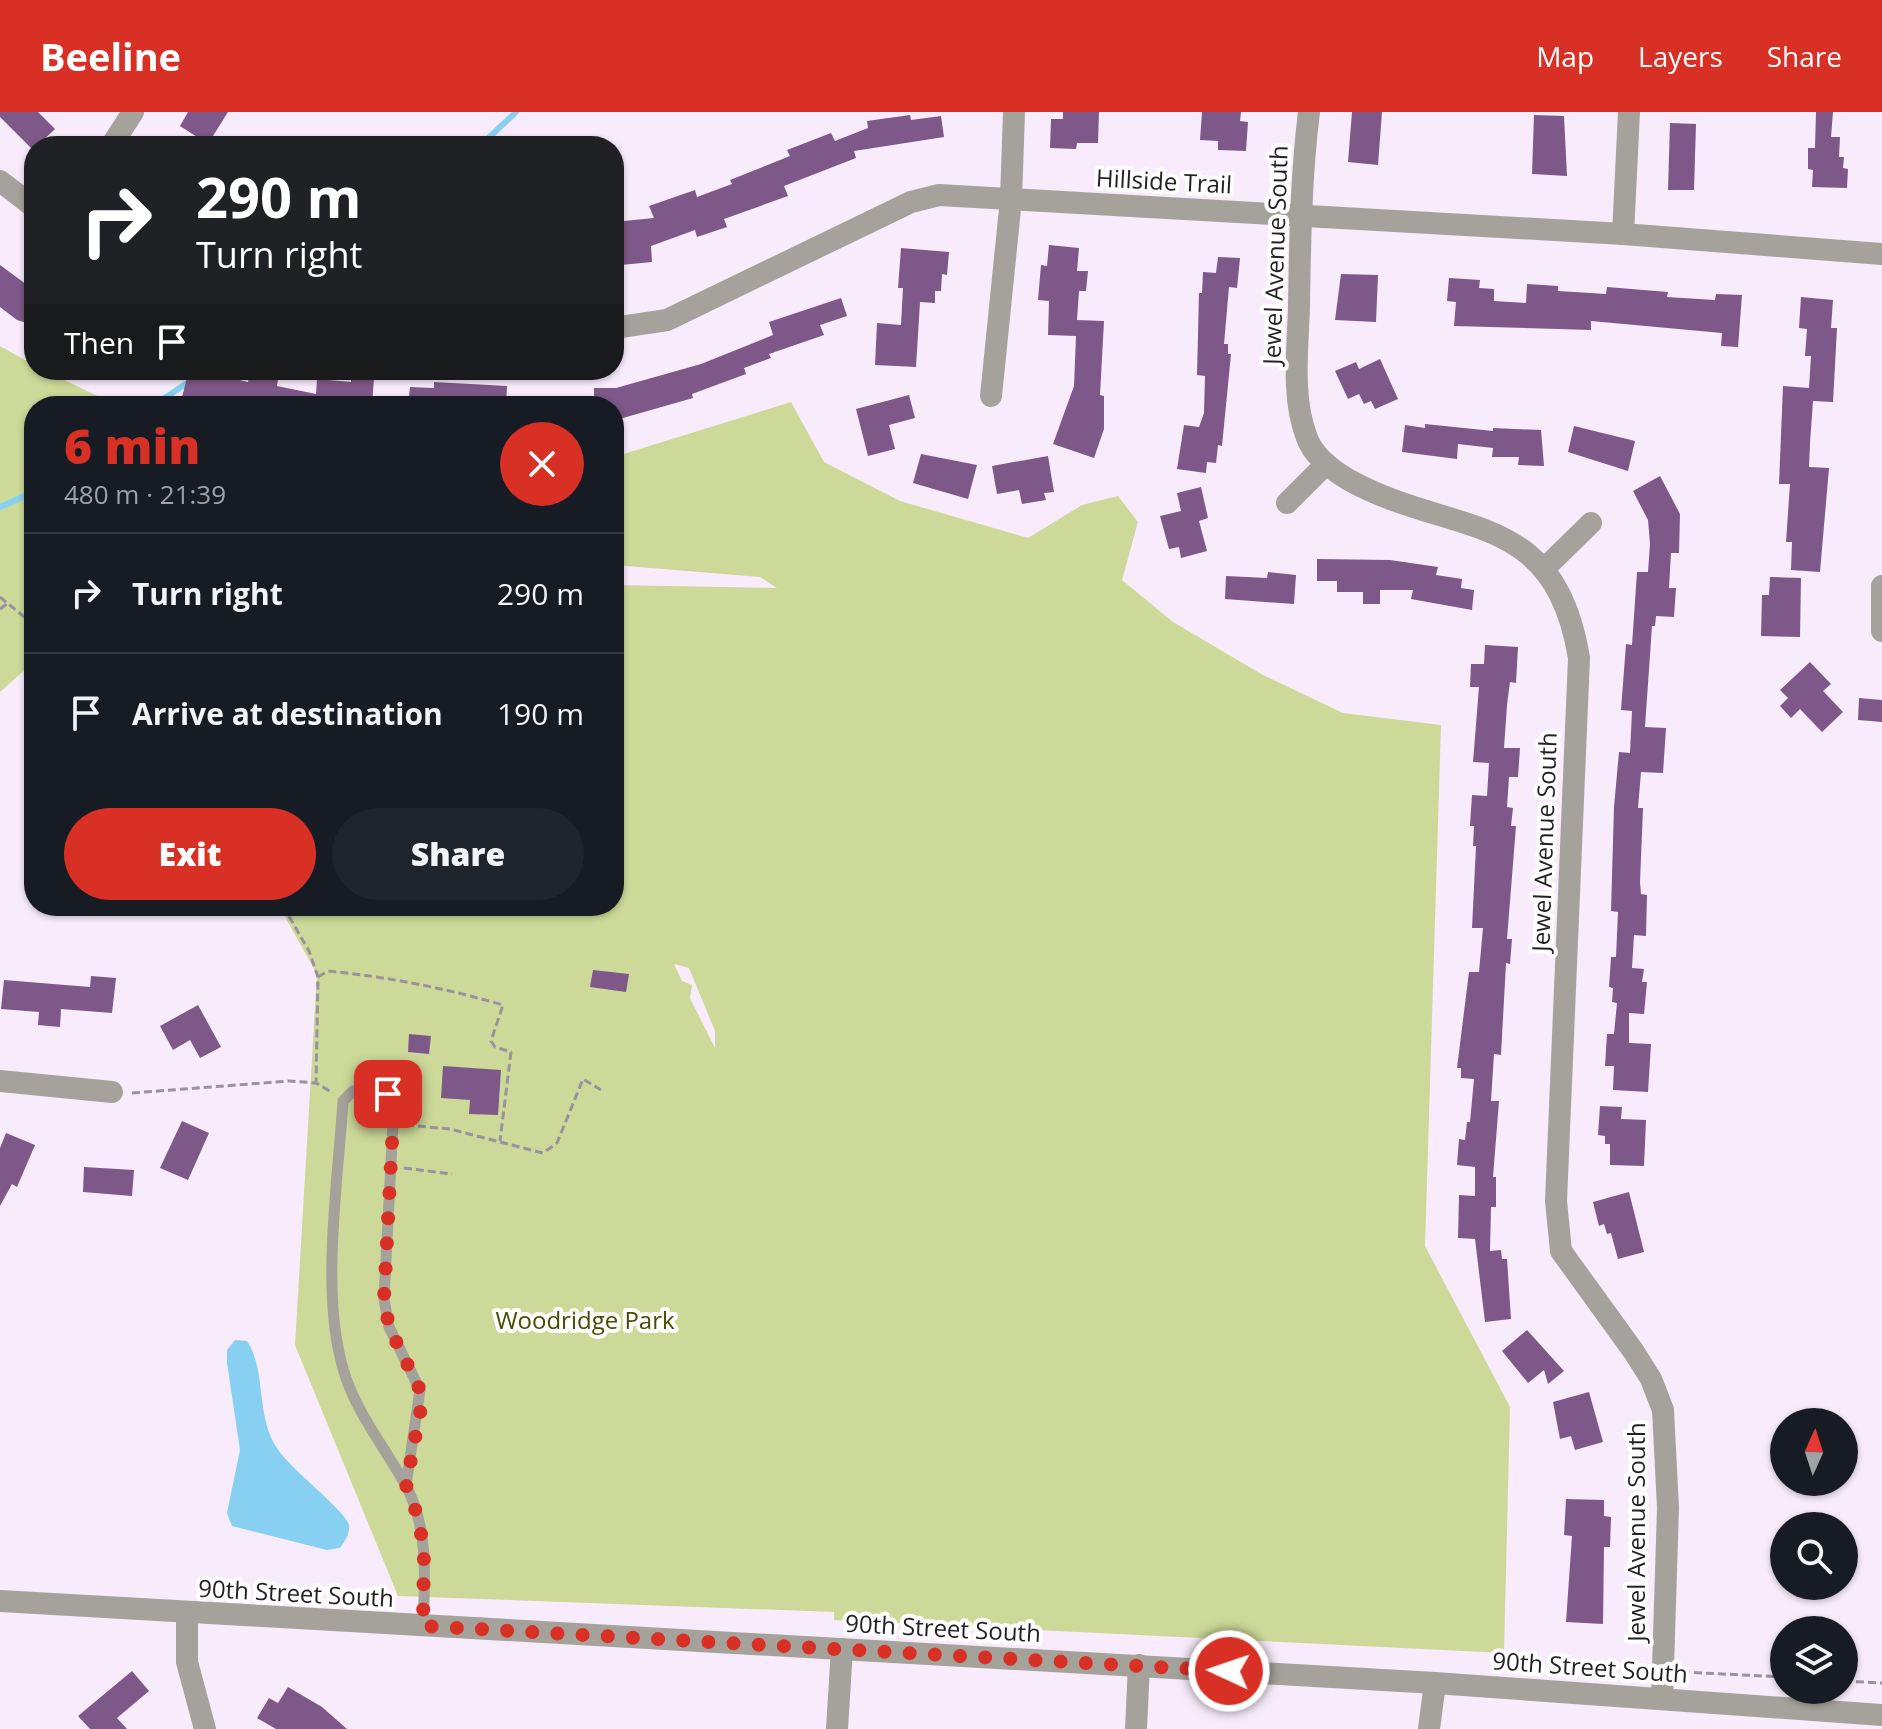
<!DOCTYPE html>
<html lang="en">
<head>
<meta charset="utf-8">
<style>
	:root { --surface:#171b24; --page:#20242c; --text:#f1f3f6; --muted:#9ea1a6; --line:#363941; --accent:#d93025 }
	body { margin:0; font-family:"Open Sans",sans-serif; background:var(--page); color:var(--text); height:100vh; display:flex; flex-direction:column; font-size:30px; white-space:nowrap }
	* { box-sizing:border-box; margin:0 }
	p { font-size:26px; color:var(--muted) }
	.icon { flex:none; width:44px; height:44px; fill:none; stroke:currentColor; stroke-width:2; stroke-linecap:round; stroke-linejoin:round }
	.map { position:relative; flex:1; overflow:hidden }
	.drawer { position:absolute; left:24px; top:284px; width:600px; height:520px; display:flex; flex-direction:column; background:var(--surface); border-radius:32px; box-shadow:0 2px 6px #0004 }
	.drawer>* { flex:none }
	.hud { position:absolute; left:24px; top:24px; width:600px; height:244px; border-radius:32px; box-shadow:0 2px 6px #0004; background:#202124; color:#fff; overflow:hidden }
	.needle { width:52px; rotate:3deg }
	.tools { position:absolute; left:1770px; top:1296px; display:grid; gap:16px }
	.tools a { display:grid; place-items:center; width:88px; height:88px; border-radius:50%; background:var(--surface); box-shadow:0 2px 6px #0004; font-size:40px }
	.pin { position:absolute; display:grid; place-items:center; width:68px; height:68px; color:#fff; margin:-34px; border-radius:16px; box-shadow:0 4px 12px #0006 }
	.me { position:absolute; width:88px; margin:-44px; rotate:273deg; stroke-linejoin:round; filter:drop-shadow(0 0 6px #0008) }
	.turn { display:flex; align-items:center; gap:28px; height:168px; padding:0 40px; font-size:36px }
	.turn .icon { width:104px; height:104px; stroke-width:2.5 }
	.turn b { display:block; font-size:56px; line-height:68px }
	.then { display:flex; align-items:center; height:76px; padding:0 40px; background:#0003; gap:16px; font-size:30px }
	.round { display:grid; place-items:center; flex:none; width:84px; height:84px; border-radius:42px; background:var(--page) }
	.summary { display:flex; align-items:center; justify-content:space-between; height:136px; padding:0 40px }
	h1 { font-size:48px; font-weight:800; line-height:60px; color:var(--accent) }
	.primary-button { display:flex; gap:16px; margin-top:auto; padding:16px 40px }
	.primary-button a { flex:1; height:92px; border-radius:48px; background:var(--accent); color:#fff; font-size:32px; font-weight:800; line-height:92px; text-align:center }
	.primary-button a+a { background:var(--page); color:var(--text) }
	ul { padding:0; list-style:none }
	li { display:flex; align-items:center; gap:24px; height:120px; padding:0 40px; border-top:2px solid var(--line) }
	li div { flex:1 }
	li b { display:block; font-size:30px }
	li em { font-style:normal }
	header { display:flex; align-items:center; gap:48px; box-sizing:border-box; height:112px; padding:0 40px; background:var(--accent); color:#fff }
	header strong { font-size:38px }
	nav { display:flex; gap:44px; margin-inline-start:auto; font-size:28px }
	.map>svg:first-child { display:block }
</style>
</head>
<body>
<header>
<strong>Beeline</strong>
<nav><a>Map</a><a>Layers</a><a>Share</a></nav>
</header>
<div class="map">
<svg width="1882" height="1617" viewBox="0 0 1882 1617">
	<rect width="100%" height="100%" fill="#f8ecfc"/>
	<g fill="#cdd999" fill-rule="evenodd">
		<polygon points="0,234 34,253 34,258 44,258 118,294 34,294 34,530 26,557 0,580"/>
		<path d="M791 290 824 350 900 389 1028 426 1082 393 1118 384 1138 410 1122 468 1173 510 1263 563 1343 601 1441 613 1425 1134 1510 1295 1504 1541 834 1508V1500L398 1484 295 1233 317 862 279 794H614V473L777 476 760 465 614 453V345ZM674 852 689 856 715 919V936L690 886 692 873 682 869Z"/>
	</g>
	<path fill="#88d0f1" d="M235 1228 247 1229C267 1259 255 1303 277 1336 289 1356 346 1399 349 1413 350 1422 345 1429 340 1436L327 1438 232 1414 227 1401 240 1338 227 1251V1238Z"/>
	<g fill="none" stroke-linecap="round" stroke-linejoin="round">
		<g stroke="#88d0f1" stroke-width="6">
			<polyline points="480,34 516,0"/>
			<polyline points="153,294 190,269"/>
			<polyline points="0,395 34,380"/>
		</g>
	</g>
	<g fill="#7e5888">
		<polygon points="0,0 38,0 55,17 33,38 0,5"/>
		<polygon points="188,0 228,0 208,32 180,14"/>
		<polygon points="1063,0 1099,0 1098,31 1077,31 1076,37 1050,36 1051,7 1063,7"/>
		<polygon points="1202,0 1241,0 1240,9 1248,10 1246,39 1218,38 1218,29 1200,28"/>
		<polygon points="1352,0 1382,0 1378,53 1348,50"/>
		<polygon points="1816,0 1833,0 1831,25 1840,25 1839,45 1844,45 1843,56 1848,57 1847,76 1812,75 1813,58 1808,57 1808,36 1815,36"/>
		<polygon points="910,3 911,8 941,4 944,25 854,39 856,46 784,74 788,84 724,107 727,115 697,125 695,118 651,134 652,150 621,153 619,136 614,137 614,110 654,106 649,94 695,78 697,85 732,72 730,68 790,44 787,38 831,21 835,29 868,16 867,9"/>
		<polygon points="1534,3 1564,4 1567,64 1532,62"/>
		<polygon points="1670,11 1696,12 1694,78 1668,78"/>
		<polygon points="1049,133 1079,136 1077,159 1088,159 1086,179 1079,179 1077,208 1104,209 1100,283 1104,284 1104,317 1094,346 1053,332 1074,274 1076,224 1048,223 1049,189 1038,188 1041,153 1047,154"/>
		<polygon points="901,136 949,140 947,163 942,162 941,179 935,179 935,191 920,190 916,255 875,253 877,211 901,213 903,176 898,176"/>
		<polygon points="1218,145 1240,146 1237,176 1229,175 1224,232 1228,232 1228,242 1231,242 1222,334 1218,333 1216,351 1207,350 1206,361 1177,357 1184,313 1199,315 1204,301 1205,264 1197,263 1199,181 1202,181 1203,160 1216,161"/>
		<polygon points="0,153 34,178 34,213 17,208 0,195"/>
		<polygon points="1341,162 1378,163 1376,210 1335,208"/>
		<polygon points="1449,166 1480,168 1479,176 1494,177 1494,189 1526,191 1527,172 1558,174 1558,179 1606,182 1607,175 1668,180 1667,185 1715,188 1716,182 1742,183 1738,235 1721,234 1722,221 1591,209 1591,218 1454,214 1456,190 1447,189"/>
		<polygon points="1801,185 1833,188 1831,216 1837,216 1833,290 1813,289 1810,331 1809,355 1829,356 1820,460 1791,458 1792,430 1786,430 1790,372 1779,372 1783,274 1809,276 1811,244 1805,244 1807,217 1799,216"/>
		<polygon points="841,186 847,204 820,213 824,223 769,242 771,246 744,256 746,262 692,282 693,286 623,306 614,306 614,294 594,294 594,276 616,276 701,252 773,223 769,210"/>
		<polygon points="1380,247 1398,287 1375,297 1371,289 1364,292 1359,282 1348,287 1335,259 1356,250 1359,257"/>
		<polygon points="189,258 216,258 214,262 248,270 250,258 279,261 277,274 316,282 317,267 351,270 351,264 374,266 372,294 218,294 182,285"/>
		<polygon points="434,270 507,274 506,294 408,294 410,275 434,276"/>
		<polygon points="909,283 915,306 889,313 895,337 868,344 856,297"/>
		<polygon points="1425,312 1493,319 1493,316 1541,318 1544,354 1518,353 1519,345 1492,345 1493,336 1458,332 1457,347 1402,340 1405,313 1425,316"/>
		<polygon points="1574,314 1635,329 1628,359 1568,340"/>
		<polygon points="921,342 977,353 968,387 913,371"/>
		<polygon points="1048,344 1054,380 1044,381 1046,388 1022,392 1019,378 997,382 992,354"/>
		<polygon points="1660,364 1680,402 1679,441 1671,441 1669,476 1676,476 1674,505 1656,504 1655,514 1652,514 1645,615 1666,616 1663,661 1641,660 1638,696 1643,696 1640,770 1641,782 1647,783 1646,824 1634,823 1632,856 1644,857 1642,870 1647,870 1644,902 1629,901 1629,931 1651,932 1648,980 1613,978 1614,954 1605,954 1607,922 1614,922 1617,891 1612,890 1613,876 1609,875 1611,845 1616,845 1618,800 1611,799 1614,695 1619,640 1630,641 1632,599 1621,598 1626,532 1632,533 1637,460 1648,460 1650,432 1648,408 1633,379"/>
		<polygon points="1201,375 1208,406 1199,409 1207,439 1181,446 1179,435 1169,437 1160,404 1181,399 1177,381"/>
		<polygon points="1317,447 1390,448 1438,455 1436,463 1462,467 1461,476 1474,478 1472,498 1411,487 1413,478 1380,478 1380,492 1363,492 1363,480 1337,480 1337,469 1317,469"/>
		<polygon points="1268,460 1296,463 1294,492 1225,487 1226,464 1267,466"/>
		<polygon points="1770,465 1801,466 1800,525 1761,524 1762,483 1769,483"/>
		<polygon points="1485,533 1518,535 1516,571 1510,570 1507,593 1504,636 1520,636 1518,665 1509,665 1507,695 1513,696 1511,714 1516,714 1507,827 1512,827 1510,852 1506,851 1501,943 1494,942 1491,989 1499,989 1493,1065 1496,1065 1496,1095 1491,1095 1490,1139 1501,1138 1502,1147 1507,1147 1511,1207 1485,1210 1475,1127 1458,1126 1459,1083 1475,1084 1475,1055 1457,1053 1459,1027 1465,1028 1467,1010 1470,1010 1474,967 1461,966 1461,956 1457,956 1469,860 1479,860 1483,816 1472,816 1476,734 1473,734 1474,714 1470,714 1472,683 1487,684 1489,651 1473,650 1479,575 1470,575 1471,552 1484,552"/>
		<polygon points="1810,550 1831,572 1823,579 1843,600 1822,620 1800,597 1791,606 1780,594 1788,586 1780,578"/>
		<polygon points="1859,586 1882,588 1882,610 1858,608"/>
		<polygon points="593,858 629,862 626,880 590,875"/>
		<polygon points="91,864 116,866 112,901 61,897 60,915 38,913 39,900 1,897 4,868 90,875"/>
		<polygon points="198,893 221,935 200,946 190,928 173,938 160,914"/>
		<polygon points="409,922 431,924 429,942 408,940"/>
		<polygon points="443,954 501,958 498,1003 469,1002 470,988 441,986"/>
		<polygon points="1600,994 1622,995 1621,1007 1646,1008 1644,1054 1610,1053 1610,1032 1605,1032 1605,1024 1598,1023"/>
		<polygon points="182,1009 209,1021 188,1068 160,1056"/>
		<polygon points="6,1021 35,1033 17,1075 12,1072 0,1094 0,1036"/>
		<polygon points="84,1055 134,1058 132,1084 83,1080"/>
		<polygon points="1629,1080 1644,1140 1618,1147 1611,1121 1607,1122 1604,1112 1599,1114 1593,1090"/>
		<polygon points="1527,1218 1564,1259 1548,1272 1544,1258 1528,1271 1502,1239"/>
		<polygon points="1589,1280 1603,1330 1575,1338 1571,1324 1560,1327 1553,1290"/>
		<polygon points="1566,1387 1604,1388 1604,1404 1611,1405 1610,1435 1604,1435 1603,1512 1566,1510 1572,1424 1564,1423"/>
		<polygon points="132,1559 149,1579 117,1606 127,1617 90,1617 78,1604"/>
		<polygon points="288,1575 322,1595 347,1617 276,1617 257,1606 269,1586 278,1591"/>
	</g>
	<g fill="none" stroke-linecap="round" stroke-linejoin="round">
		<g stroke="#9b929e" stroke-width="3" stroke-dasharray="8 4" stroke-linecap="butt">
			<polyline points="0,485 34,513"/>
			<polyline points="0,497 8,491"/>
			<polyline points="283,794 309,839 318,865 316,970"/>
			<path d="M318 865 328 859C388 865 445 876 503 893L491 929 495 935 511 940 500 1029"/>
			<polyline points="132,981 289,969 316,971 333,981"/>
			<polyline points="406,1013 450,1017 543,1041 557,1031 583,967 601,978"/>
			<polyline points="404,1056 452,1062"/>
			<polyline points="1682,1560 1784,1565"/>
			<polyline points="1844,1569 1882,1571"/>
		</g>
		<path stroke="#a5a29b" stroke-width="11" d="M406 1373 420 1278 389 1215 384 1187 394 992 388 982 353 979 343 989C338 1070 320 1183 344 1260 357 1302 384 1334 405 1372 429 1415 425 1467 423 1514"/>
		<g stroke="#a5a29b" stroke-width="22">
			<path d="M1309 0C1301 64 1300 129 1299 194 1298 236 1291 285 1307 326 1314 345 1332 358 1349 368 1454 426 1554 394 1579 546L1556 1089 1561 1139 1634 1240 1651 1267 1663 1298 1668 1396 1662 1587"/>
			<polyline points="111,34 133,0"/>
			<polyline points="0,69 34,95"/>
			<polyline points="1623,122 1629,0"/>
			<polyline points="614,216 667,208 911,90 939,83 1623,122 1882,142"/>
			<polyline points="991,284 1011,87 1014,0"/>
			<polyline points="1287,391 1326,352"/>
			<polyline points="1544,457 1591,411"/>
			<polyline points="1882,474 1882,519"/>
			<polyline points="0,969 112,980"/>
			<polyline points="187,1502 187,1550 205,1617"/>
			<polyline points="837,1617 842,1537"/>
			<polyline points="1136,1617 1139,1553"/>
			<polyline points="1429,1617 1435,1571"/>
		</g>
		<polyline stroke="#a5a29b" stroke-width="22" points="0,1489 1435,1571 1882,1603"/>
	</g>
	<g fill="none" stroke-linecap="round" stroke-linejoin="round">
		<polyline stroke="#d93025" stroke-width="14" stroke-dasharray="0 25.2" points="388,982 394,992 384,1187 389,1215 420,1278 421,1296 406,1373 418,1405 424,1439 423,1514 1229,1559"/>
	</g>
	<g text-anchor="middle" stroke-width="8" stroke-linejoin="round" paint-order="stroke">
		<g font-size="24" fill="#231f25" stroke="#fefefe">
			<text transform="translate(1164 70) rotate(3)" y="8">Hillside Trail</text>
			<text transform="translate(1276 143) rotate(-88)" y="8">Jewel Avenue South</text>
			<text transform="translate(1545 730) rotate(-88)" y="8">Jewel Avenue South</text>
			<text transform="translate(1637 1420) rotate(-90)" y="8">Jewel Avenue South</text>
			<text transform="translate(296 1482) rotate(3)" y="8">90th Street South</text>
			<text transform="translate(943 1517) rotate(3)" y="8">90th Street South</text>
			<text transform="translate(1590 1556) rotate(4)" y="8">90th Street South</text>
		</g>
		<g font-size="24" fill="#464e01" stroke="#fefefe">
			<text x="585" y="1217">Woodridge Park</text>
		</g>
	</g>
</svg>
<div class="tools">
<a><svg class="needle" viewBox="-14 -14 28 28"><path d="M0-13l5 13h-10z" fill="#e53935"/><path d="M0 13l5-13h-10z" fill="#9ea1a6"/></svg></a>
<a><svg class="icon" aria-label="search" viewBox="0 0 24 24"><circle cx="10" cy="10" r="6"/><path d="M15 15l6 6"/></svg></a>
<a><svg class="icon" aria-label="layers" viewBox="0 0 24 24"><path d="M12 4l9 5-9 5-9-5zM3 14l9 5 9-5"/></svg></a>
</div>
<div class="pin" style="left:388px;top:982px;background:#d93025"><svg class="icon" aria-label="arrive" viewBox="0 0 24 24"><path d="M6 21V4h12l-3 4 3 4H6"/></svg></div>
<svg class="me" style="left:1229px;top:1559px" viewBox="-20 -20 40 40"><circle r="17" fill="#d93025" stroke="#fff" stroke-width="3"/><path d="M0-11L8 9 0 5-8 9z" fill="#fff"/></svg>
<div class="hud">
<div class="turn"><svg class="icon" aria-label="right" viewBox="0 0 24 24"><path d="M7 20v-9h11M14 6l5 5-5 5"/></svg><div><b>290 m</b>Turn right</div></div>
<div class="then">Then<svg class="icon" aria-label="arrive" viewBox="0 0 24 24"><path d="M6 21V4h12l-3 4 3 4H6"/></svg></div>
</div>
<section class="drawer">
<div class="summary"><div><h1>6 min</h1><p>480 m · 21:39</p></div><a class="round" style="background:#d93025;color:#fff"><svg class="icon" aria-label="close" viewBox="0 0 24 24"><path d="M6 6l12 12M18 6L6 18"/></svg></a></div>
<ul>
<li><svg class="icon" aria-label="right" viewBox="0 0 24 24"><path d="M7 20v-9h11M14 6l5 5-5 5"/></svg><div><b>Turn right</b></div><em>290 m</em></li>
<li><svg class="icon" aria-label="arrive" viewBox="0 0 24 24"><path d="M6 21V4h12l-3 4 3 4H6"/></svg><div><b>Arrive at destination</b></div><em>190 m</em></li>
</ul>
<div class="primary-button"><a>Exit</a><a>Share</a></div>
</section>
</div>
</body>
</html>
